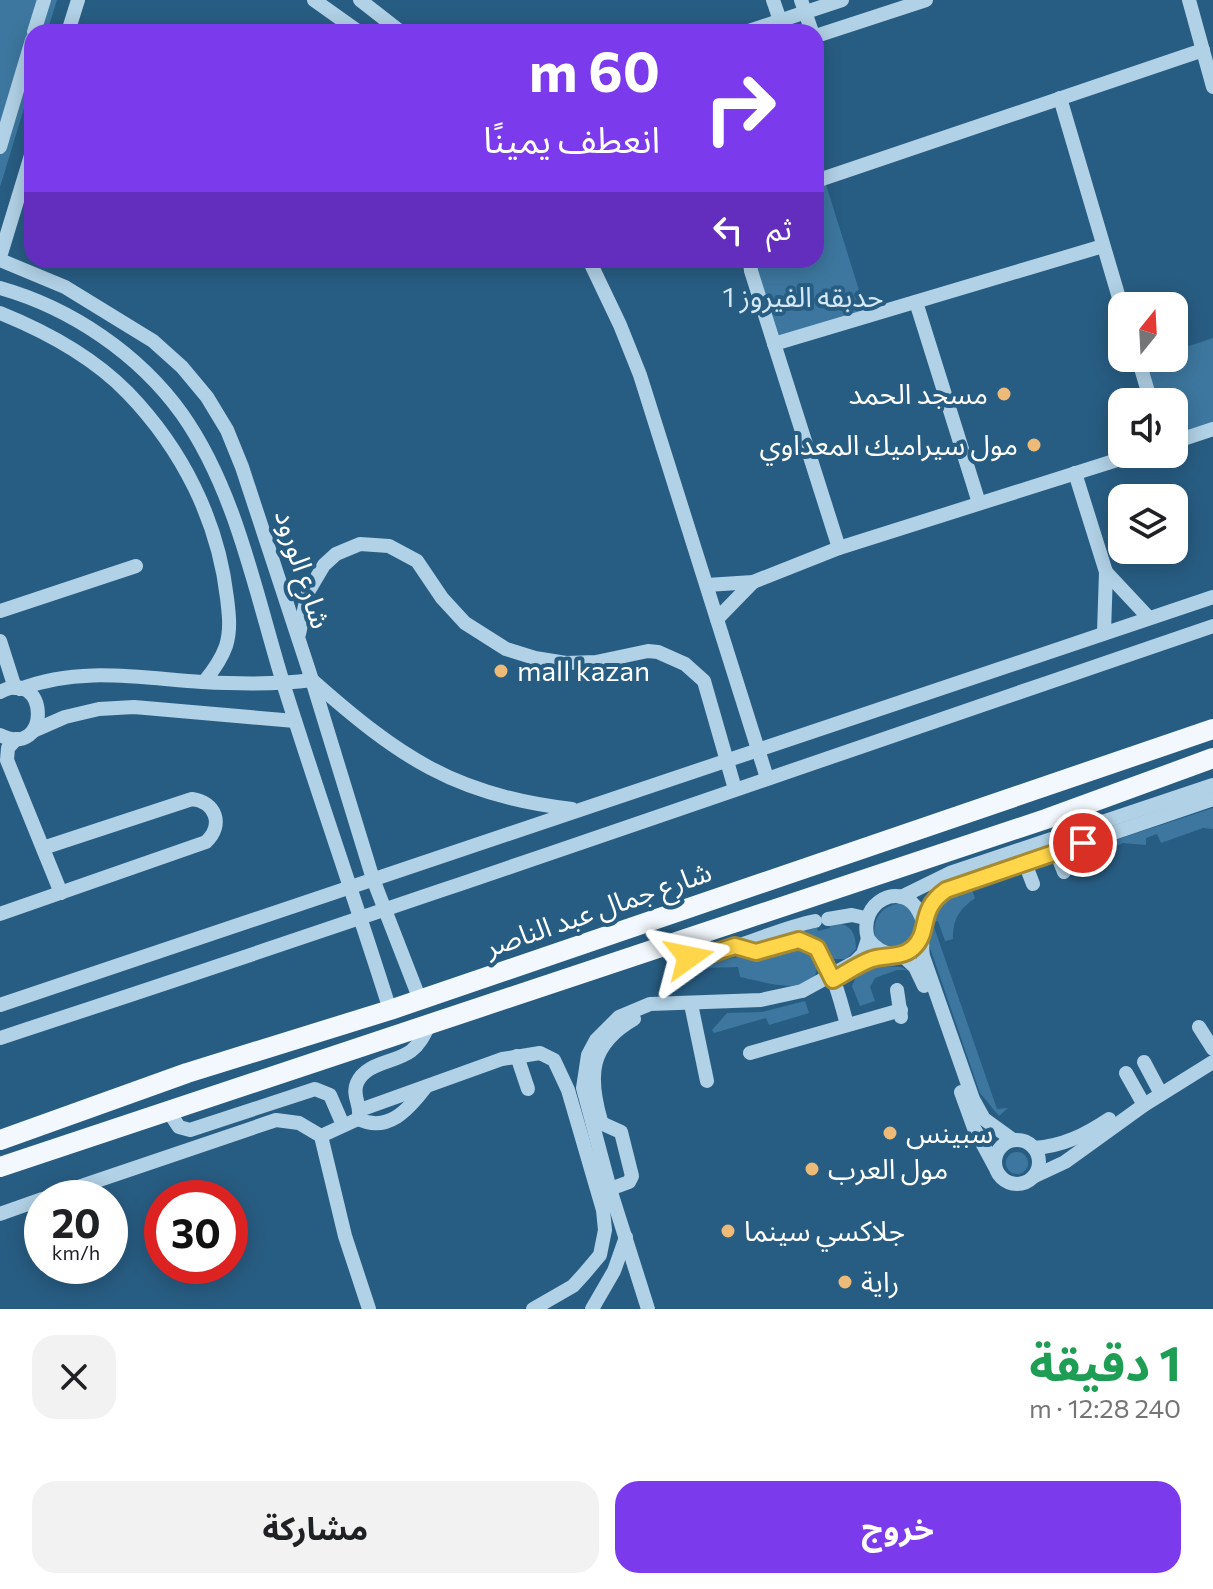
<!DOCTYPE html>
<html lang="ar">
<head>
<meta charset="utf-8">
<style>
	:root { --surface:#fff; --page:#f2f2f2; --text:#202124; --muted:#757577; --accent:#7c3aed }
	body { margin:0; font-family:Commissioner,"Noto Sans Arabic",sans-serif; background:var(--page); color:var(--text); direction:rtl; height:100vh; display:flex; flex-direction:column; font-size:30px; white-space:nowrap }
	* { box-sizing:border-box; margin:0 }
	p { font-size:26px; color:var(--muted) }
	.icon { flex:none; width:44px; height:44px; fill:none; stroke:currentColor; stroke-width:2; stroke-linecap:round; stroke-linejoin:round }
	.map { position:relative; height:1309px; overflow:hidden; direction:ltr }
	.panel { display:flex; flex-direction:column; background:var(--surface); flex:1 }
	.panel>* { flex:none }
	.hud { position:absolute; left:24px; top:24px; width:800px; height:244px; border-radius:24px; box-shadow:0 4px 20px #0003; direction:rtl; background:#7c3aed; color:#fff; overflow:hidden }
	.needle { width:52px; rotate:18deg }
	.tools { position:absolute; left:1108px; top:292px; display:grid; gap:16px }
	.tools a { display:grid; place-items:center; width:80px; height:80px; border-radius:16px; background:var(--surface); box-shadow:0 4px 20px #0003; font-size:40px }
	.speed { position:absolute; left:24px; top:1180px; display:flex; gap:16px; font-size:40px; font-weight:700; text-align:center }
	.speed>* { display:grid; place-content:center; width:104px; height:104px; border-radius:50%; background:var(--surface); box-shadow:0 4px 20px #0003; line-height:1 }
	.speed small { font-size:20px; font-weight:400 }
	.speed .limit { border:12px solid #d22; background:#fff; color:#111 }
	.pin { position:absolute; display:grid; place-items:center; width:68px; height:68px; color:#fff; margin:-34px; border:4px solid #fff; border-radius:50%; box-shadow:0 2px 8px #0007 }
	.me { position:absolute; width:88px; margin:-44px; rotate:78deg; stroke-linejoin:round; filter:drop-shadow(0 0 6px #0008) }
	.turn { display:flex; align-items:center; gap:28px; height:168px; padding:0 32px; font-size:36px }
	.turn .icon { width:104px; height:104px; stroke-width:2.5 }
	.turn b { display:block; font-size:56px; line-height:68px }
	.then { display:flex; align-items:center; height:76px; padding:0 32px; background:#0003; gap:16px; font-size:30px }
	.round { display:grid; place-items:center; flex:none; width:84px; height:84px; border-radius:24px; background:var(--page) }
	.head { display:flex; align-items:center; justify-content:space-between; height:136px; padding:0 32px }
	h1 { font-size:48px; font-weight:700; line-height:60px; color:#1e9e55 }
	.button { display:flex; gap:16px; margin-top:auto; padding:16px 32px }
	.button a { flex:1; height:92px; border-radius:24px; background:var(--accent); color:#fff; font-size:32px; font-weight:700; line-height:92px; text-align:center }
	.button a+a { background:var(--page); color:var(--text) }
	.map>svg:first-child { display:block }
</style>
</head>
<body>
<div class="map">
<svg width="1213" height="1309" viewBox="0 0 1213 1309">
	<rect width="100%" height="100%" fill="#285d83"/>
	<g fill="#3d779f">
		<polygon points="0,0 57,0 47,32 32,32 32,82 0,187"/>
		<polygon points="824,178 867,316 774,344 750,260 816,260 816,181"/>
		<polygon points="1213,338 1213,429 1174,442 1174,402 1151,402 1139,362 1151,358 1174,358 1174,351"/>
		<polygon points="1213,808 1213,829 1203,828 1161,843 1157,834 1146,838 1146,845 1123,843 1068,867 1064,857"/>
		<path d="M971 888 975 898C959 910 953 918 953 939L945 941 938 921 934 922C935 898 952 895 971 888Z"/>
		<path d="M900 903 915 911C917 930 912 944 892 949L875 941C872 920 879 907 900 903Z"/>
		<path d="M829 922C848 923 856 929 856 949L846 959H833C827 954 825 949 820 943 808 929 793 936 778 941L796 931 817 928 818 931 830 928Z"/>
		<polygon points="934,927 997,1109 1008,1108 999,1116 980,1093 929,945"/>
		<path d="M801 944 816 958C825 1003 762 981 740 977L738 967 668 969 666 965C693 970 707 962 733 958 757 955 777 951 801 944Z"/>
		<polygon points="871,966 901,967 907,970 897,970 875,978 870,987 875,1001 860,1006 852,986 857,975"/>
		<polygon points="805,1001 809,1013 769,1025 766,1018 714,1033 712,1030 727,1013 762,1012"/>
		<circle cx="1017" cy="1163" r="11"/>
	</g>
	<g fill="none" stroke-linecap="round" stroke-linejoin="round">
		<g stroke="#b1d1e6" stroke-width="14">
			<polyline points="314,0 359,32"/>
			<polyline points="360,0 401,32"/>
			<polyline points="773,0 784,32"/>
			<polyline points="801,0 812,32"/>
			<polyline points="1189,0 1213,87"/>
			<polyline points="34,32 44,0"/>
			<polyline points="68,32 78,0"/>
			<polyline points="746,32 842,0"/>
			<polyline points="816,36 926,0"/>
			<polyline points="1060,98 1122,308"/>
			<polyline points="0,147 32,40"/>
			<polyline points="816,181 1203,50"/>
			<polyline points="0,257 32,152"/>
			<polyline points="0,260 65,287 153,341 182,367 207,397 227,430 242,467 312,680 373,879 420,1000"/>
			<polyline points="589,260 620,325 640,375 767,778"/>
			<polyline points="750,260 751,271 839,548"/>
			<path d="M0 288C71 308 139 354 182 414 237 492 256 596 284 686 318 794 356 902 390 1010"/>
			<polyline points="916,302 979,503"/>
			<path d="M0 313C47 332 92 356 128 393 182 449 218 520 227 598 229 614 231 630 226 646 221 660 213 671 204 682"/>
			<polyline points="774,344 1103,246"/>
			<polyline points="1138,358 1151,402"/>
			<polyline points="1174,442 1213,429"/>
			<polyline points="1075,473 1106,572 1104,632"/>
			<polyline points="1106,572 1149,618"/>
			<polyline points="707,585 753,582 839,548 1136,454"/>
			<polyline points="0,611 136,566"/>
			<polyline points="717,619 753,582"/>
			<polyline points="299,634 308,592 324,565 336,554 360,544 389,546 417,561 442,598 465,623 506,649 535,658 566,663 596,662 648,651 658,652 685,664 704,681 735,789"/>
			<polyline points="0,641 15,688"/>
			<path d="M20 689C79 666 141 678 202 682 239 684 275 685 312 680 398 756 455 796 572 809"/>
			<path d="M0 692C49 666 52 760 0 735"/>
			<polyline points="33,731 65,717 99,709 134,707 295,721"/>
			<polyline points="16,739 8,748 7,760 61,893"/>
			<polyline points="1056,852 1064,872"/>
			<polyline points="1025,863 1033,884"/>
			<polyline points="901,897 950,873 1213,785"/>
			<path d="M0 914 206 842C224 825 216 802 192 799L43 848"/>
			<polyline points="828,919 852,915 865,918"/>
			<polyline points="923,921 932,902 946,890 1213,799"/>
			<path d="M921 938C907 960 883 959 868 939 857 902 902 879 919 912 927 925 920 941 923 956L973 1099 984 1119 1013 1140"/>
			<path d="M735 946C756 954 768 948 789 942 827 930 839 999 847 1024"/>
			<path d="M657 948C714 969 758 932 815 921"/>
			<polyline points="901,954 915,967 924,986"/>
			<polyline points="853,969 875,958 893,955"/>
			<polyline points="897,990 901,1017"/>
			<polyline points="0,1005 1213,597"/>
			<polyline points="692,1009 707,1081"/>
			<polyline points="1199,1027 1213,1049"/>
			<path d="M0 1038C406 905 809 764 1213 626"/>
			<polyline points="750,1053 901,1010"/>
			<polyline points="517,1056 528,1089"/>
			<polyline points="1144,1062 1161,1094"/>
			<polyline points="1126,1073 1144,1105"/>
			<polyline points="961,1092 974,1128 995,1167"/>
			<polyline points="360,1110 502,1059 540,1053 554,1060 568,1090 603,1210 605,1230 600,1255 584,1274 573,1286 533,1309"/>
			<polyline points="169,1112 179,1127 190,1130 315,1089 330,1095 343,1125"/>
			<path d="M358 1119C388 1133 408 1110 425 1088"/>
			<path d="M601 1121C588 1076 589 1045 634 1019"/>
			<polyline points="601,1123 621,1132 632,1176 629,1182 610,1189"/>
			<path d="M321 1136 358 1119C363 1107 351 1096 357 1083 366 1062 395 1063 411 1051 420 1044 424 1035 429 1025"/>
			<circle cx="1017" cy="1162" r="22"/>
			<path d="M1034 1148C1063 1146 1085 1135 1109 1119"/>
			<polyline points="1035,1176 1065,1162 1144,1105 1213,1062"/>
			<polyline points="46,1198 276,1120 299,1123 321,1136 345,1236 369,1309"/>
			<polyline points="0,1214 42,1199"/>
			<polyline points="592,1309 614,1271 626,1237"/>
			<polyline points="648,1309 610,1189 583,1088 588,1055 596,1040 619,1017 650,1004 761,1000 802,991 855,962 863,954 868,939"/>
		</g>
		<g stroke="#f2f8fd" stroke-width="20">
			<polyline points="0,1140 187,1073 390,1010 1213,729"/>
			<polyline points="0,1167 1046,819 1213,758"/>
		</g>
	</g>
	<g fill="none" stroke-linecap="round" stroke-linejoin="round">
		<g stroke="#a68a30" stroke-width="20">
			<path id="route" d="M689 957 707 955 735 946 756 952 799 940 817 948 833 980C846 973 858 964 872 959 885 955 902 958 913 948 931 932 917 910 946 890L1083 843"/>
		</g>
		<use href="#route" stroke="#ffd54a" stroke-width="14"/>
	</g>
	<g fill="#eeba78" stroke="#285d83" stroke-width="3">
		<circle cx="1004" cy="394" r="8"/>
		<circle cx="1034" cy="445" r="8"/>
		<circle cx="501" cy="671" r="8"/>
		<circle cx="890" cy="1133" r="8"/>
		<circle cx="812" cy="1169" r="8"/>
		<circle cx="728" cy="1231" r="8"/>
		<circle cx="845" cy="1282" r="8"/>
	</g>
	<g text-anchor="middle" stroke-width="8" stroke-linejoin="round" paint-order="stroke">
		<g font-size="28" fill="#d5e8f5" stroke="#285d83">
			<text x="803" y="307">حدبقه الفيروز 1</text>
		</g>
		<g font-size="28" fill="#fff" stroke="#285d83" text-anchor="start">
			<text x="988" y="404" text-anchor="end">مسجد الحمد</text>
			<text x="1018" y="455" text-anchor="end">مول سيراميك المعداوي</text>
			<text x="517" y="681">mall kazan</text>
			<text x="906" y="1143">سبينس</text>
			<text x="828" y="1179">مول العرب</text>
			<text x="744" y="1241">جلاكسي سينما</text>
			<text x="861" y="1292">راية</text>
		</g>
		<g font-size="28" fill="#fff" stroke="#285d83">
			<text transform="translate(303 569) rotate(72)" y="10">شارع الورود</text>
			<text transform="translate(598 909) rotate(-19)" y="10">شارع جمال عبد الناصر</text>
		</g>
	</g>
</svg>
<div class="tools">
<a><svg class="needle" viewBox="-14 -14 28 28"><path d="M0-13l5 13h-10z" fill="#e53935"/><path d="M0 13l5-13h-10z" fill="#757577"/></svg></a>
<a><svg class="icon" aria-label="sound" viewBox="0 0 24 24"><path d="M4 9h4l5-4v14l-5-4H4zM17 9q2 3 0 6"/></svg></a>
<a><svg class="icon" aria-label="layers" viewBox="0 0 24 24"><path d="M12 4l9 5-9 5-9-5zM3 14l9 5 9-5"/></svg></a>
</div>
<div class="speed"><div>20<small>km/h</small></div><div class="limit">30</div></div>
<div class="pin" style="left:1083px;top:843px;background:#d93025"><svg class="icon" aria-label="arrive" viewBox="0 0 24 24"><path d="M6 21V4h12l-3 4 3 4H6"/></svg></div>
<svg class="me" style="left:689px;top:957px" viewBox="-20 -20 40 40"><path d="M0-17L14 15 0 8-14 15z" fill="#ffd54a" stroke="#fff" stroke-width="4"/></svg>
<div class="hud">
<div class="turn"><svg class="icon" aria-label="right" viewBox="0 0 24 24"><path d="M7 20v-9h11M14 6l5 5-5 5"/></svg><div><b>60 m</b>انعطف يمينًا</div></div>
<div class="then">ثم<svg class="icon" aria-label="left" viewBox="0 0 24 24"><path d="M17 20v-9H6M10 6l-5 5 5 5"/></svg></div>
</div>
</div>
<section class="panel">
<div class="head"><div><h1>1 دقيقة</h1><p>240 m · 12:28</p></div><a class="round"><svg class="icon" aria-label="close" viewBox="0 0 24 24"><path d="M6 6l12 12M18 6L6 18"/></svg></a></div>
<div class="button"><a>خروج</a><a>مشاركة</a></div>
</section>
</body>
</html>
